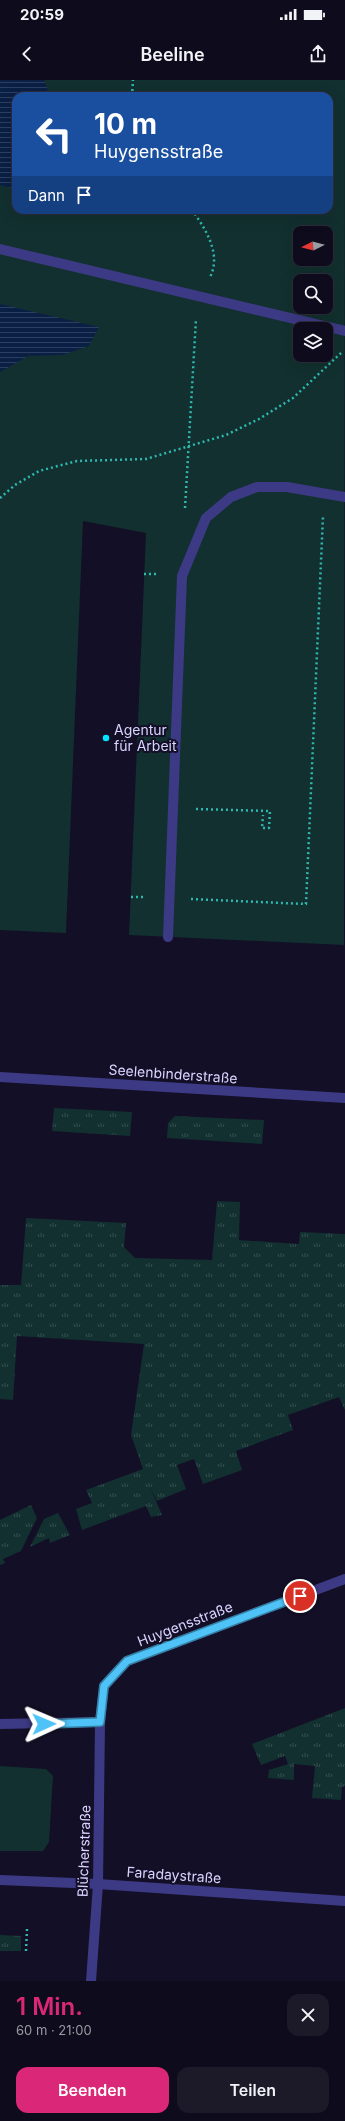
<!DOCTYPE html>
<html lang="de">
<head>
<meta charset="utf-8">
<style>
	:root { --surface:#0e0b1c; --page:#1c1929; --text:#f1f3f6; --muted:#9b9ba3; --line:#2e2b3b; --accent:#db2777 }
	body { margin:0; font-family:Inter,sans-serif; background:var(--page); color:var(--text); height:100vh; display:flex; flex-direction:column; font-size:15px; white-space:nowrap }
	* { box-sizing:border-box; margin:0 }
	p { font-size:13px; color:var(--muted) }
	.icon { flex:none; width:22px; height:22px; fill:none; stroke:currentColor; stroke-width:2; stroke-linecap:round; stroke-linejoin:round }
	.map { position:relative; height:1901px; overflow:hidden }
	.sheet { display:flex; flex-direction:column; background:var(--surface); flex:1 }
	.sheet>* { flex:none }
	.top-card { position:absolute; left:12px; top:12px; width:321px; height:122px; border-radius:12px; box-shadow:0 4px 16px #0002,0 0 0 1px var(--line); background:#1a4fa0; color:#fff; overflow:hidden }
	.needle { width:26px; rotate:264deg }
	.buttons { position:absolute; left:293px; top:146px; display:grid; gap:8px }
	.buttons a { display:grid; place-items:center; width:40px; height:40px; border-radius:8px; background:var(--surface); box-shadow:0 4px 16px #0002,0 0 0 1px var(--line); font-size:20px }
	.pin { position:absolute; display:grid; place-items:center; width:34px; height:34px; color:#fff; margin:-17px; border:2px solid #fff; border-radius:50%; box-shadow:0 1px 4px #0007 }
	.me { position:absolute; width:44px; margin:-22px; rotate:89deg; stroke-linejoin:round; filter:drop-shadow(0 0 3px #0008) }
	.turn { display:flex; align-items:center; gap:14px; height:84px; padding:0 16px; font-size:18px }
	.turn .icon { width:52px; height:52px; stroke-width:2.5 }
	.turn b { display:block; font-size:28px; line-height:34px }
	.then { display:flex; align-items:center; height:38px; padding:0 16px; background:#0003; gap:8px; font-size:15px }
	.round { display:grid; place-items:center; flex:none; width:42px; height:42px; border-radius:12px; background:var(--page) }
	.head { display:flex; align-items:center; justify-content:space-between; height:68px; padding:0 16px }
	h1 { font-size:24px; font-weight:600; line-height:30px; color:var(--accent) }
	.primary-button { display:flex; gap:8px; margin-top:auto; padding:8px 16px }
	.primary-button a { flex:1; height:46px; border-radius:12px; background:var(--accent); color:#fff; font-size:16px; font-weight:600; line-height:46px; text-align:center }
	.primary-button a+a { background:var(--page); color:var(--text) }
	.status { display:flex; justify-content:space-between; align-items:center; height:28px; padding:0 20px; background:var(--surface); direction:ltr }
	.status svg { height:11px; fill:currentColor }
	header { display:flex; justify-content:space-between; align-items:center; height:52px; padding:0 16px; background:var(--surface); font-size:18px; font-weight:600 }
	.map>svg:first-child { display:block }
</style>
</head>
<body>
<div class="status"><b>20:59</b><svg viewBox="0 0 49 12"><path d="M0 12V9h3v3zM5 12V6h3v6zM10 12V3h3v9zM15 12V0h3v12zM26 1h20v11H26zM47 4h2v5h-2z"/></svg></div>
<header><svg class="icon" aria-label="back" viewBox="0 0 24 24"><path d="M15 5l-7 7 7 7"/></svg>Beeline<svg class="icon" aria-label="share" viewBox="0 0 24 24"><path d="M12 15V3M7 8l5-5 5 5M5 13v7h14v-7"/></svg></header>
<div class="map">
<svg width="345" height="1901" viewBox="0 0 345 1901">
	<defs>
		<pattern id="grass-tufts" width="24" height="20" patternUnits="userSpaceOnUse"><rect width="24" height="20" fill="#12302f"/><path d="M3 7l-1-3M5 7V3M7 7l1-3M15 17l-1-3M17 17v-4M19 17l1-3" fill="none" stroke="#344d4e"/></pattern>
		<pattern id="water-rules" width="6" height="5" patternUnits="userSpaceOnUse"><rect width="6" height="5" fill="#0a1f44"/><path d="M0 2.5h6" fill="none" stroke="#2d3f60"/></pattern>
	</defs>
	<rect width="100%" height="100%" fill="#130f26"/>
	<g fill="url(#grass-tufts)">
		<polygon points="54,1028 132,1032 130,1056 52,1051"/>
		<polygon points="175,1036 264,1040 262,1064 167,1058 168,1043"/>
		<polygon points="217,1121 240,1122 239,1160 299,1164 300,1152 345,1154 345,1330 339,1317 288,1335 293,1350 236,1371 242,1390 203,1404 194,1379 177,1385 186,1409 157,1421 150,1407 162,1435 151,1437 146,1426 82,1450 76,1429 92,1423 86,1410 143,1389 131,1355 144,1264 17,1256 13,1320 0,1319 0,1205 21,1205 26,1138 126,1143 124,1167 135,1178 212,1180"/>
		<polygon points="31,1425 37,1438 21,1471 3,1479 5,1483 0,1485 0,1440"/>
		<polygon points="58,1433 70,1455 50,1463 49,1458 30,1467 44,1439"/>
		<polygon points="345,1628 345,1706 342,1707 341,1720 312,1718 315,1686 294,1684 294,1700 268,1698 269,1690 288,1684 285,1676 261,1685 252,1664"/>
		<polygon points="0,1855 21,1856 21,1871 0,1871"/>
	</g>
	<g fill="#12302f" fill-rule="evenodd">
		<path d="M0 0H345L344 865 129 855 146 453 83 441 66 853 0 850ZM16 16H329V130H16ZM300 153H326V179H300ZM300 201H326V227H300ZM300 249H326V275H300Z"/>
		<polygon points="0,1686 46,1689 53,1696 49,1762 43,1771 0,1771"/>
	</g>
	<g fill="url(#water-rules)">
		<polygon points="0,0 44,0 50,16 16,16 16,109 0,105"/>
		<polygon points="0,224 99,247 89,266 62,275 28,276 0,292"/>
	</g>
	<g fill="none" stroke-linecap="round" stroke-linejoin="round">
		<g stroke="#2fb8b0" stroke-width="2.5" stroke-dasharray="2 3" stroke-linecap="butt">
			<polyline points="132,16 133,0"/>
			<path d="M192 130C205 148 222 174 210 197"/>
			<polyline points="0,418 15,405 39,391 77,381 146,379 226,355 259,339 293,318 341,273"/>
			<polyline points="185,428 196,239"/>
			<polyline points="144,494 159,494"/>
			<polyline points="196,729 270,731 269,748 262,748 263,735"/>
			<polyline points="131,817 146,817"/>
			<polyline points="191,819 306,824 323,436"/>
			<polyline points="26,1871 27,1849"/>
		</g>
		<g stroke="#3d3a85" stroke-width="10">
			<polyline points="0,169 345,251"/>
			<polyline points="168,857 182,496 206,438 231,417 257,407 287,407 345,417"/>
			<polyline points="0,997 345,1018"/>
			<polyline points="0,1644 100,1642"/>
			<polyline points="0,1800 98,1804 345,1821"/>
			<polyline points="91,1901 98,1804 100,1642 104,1606 127,1581 345,1499"/>
		</g>
	</g>
	<g fill="none" stroke-linecap="round" stroke-linejoin="round">
		<g stroke="#337fa1" stroke-width="10">
			<polyline id="route" points="44,1644 100,1642 104,1606 127,1581 300,1516"/>
		</g>
		<use href="#route" stroke="#4fc3f7" stroke-width="7"/>
	</g>
	<circle fill="#00e5ff" stroke="#130f26" stroke-width="1.5" cx="106" cy="658" r="4"/>
	<g text-anchor="middle" stroke-width="4" stroke-linejoin="round" paint-order="stroke">
		<g font-size="14" fill="#d9d4ff" stroke="#130f26" text-anchor="start">
			<text x="114" y="655">Agentur<tspan x="114" dy="16">für Arbeit</tspan></text>
		</g>
		<g font-size="14" fill="#d9d4ff" stroke="#130f26">
			<text transform="translate(173 994) rotate(4)" y="5">Seelenbinderstraße</text>
			<text transform="translate(185 1544) rotate(-21)" y="5">Huygensstraße</text>
			<text transform="translate(84 1771) rotate(-88)" y="5">Blücherstraße</text>
			<text transform="translate(174 1795) rotate(4)" y="5">Faradaystraße</text>
		</g>
	</g>
</svg>
<div class="buttons">
<a><svg class="needle" viewBox="-14 -14 28 28"><path d="M0-13l5 13h-10z" fill="#e53935"/><path d="M0 13l5-13h-10z" fill="#9b9ba3"/></svg></a>
<a><svg class="icon" aria-label="search" viewBox="0 0 24 24"><circle cx="10" cy="10" r="6"/><path d="M15 15l6 6"/></svg></a>
<a><svg class="icon" aria-label="layers" viewBox="0 0 24 24"><path d="M12 4l9 5-9 5-9-5zM3 14l9 5 9-5"/></svg></a>
</div>
<div class="pin" style="left:300px;top:1516px;background:#d93025"><svg class="icon" aria-label="arrive" viewBox="0 0 24 24"><path d="M6 21V4h12l-3 4 3 4H6"/></svg></div>
<svg class="me" style="left:44px;top:1644px" viewBox="-20 -20 40 40"><path d="M0-17L14 15 0 8-14 15z" fill="#4fc3f7" stroke="#fff" stroke-width="4"/></svg>
<div class="top-card">
<div class="turn"><svg class="icon" aria-label="left" viewBox="0 0 24 24"><path d="M17 20v-9H6M10 6l-5 5 5 5"/></svg><div><b>10 m</b>Huygensstraße</div></div>
<div class="then">Dann<svg class="icon" aria-label="arrive" viewBox="0 0 24 24"><path d="M6 21V4h12l-3 4 3 4H6"/></svg></div>
</div>
</div>
<section class="sheet">
<div class="head"><div><h1>1 Min.</h1><p>60 m · 21:00</p></div><a class="round"><svg class="icon" aria-label="close" viewBox="0 0 24 24"><path d="M6 6l12 12M18 6L6 18"/></svg></a></div>
<div class="primary-button"><a>Beenden</a><a>Teilen</a></div>
</section>
</body>
</html>
